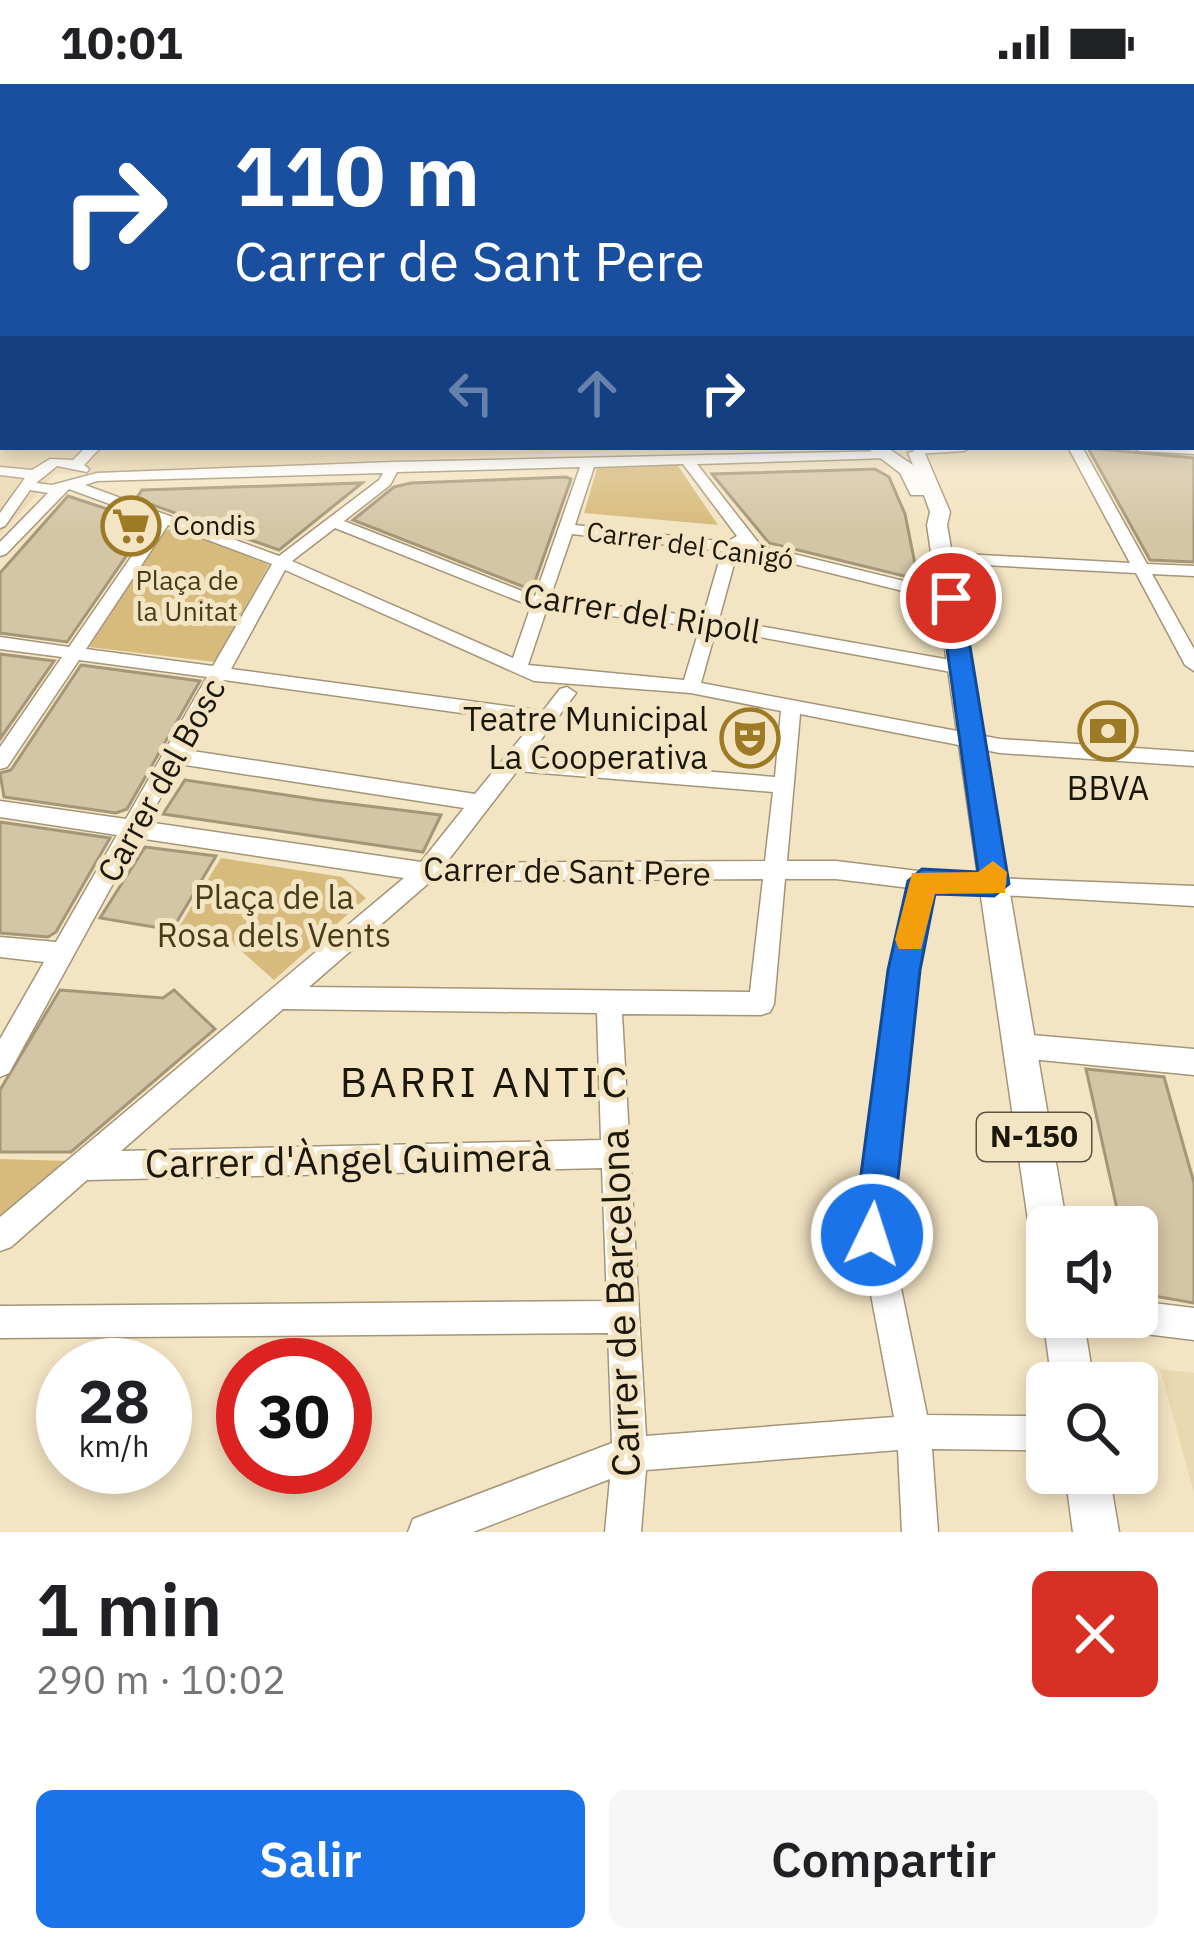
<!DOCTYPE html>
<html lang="es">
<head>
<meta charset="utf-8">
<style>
	:root { --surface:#fff; --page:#f6f6f6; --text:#202124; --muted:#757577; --accent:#1a73e8 }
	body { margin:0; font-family:"IBM Plex Sans",sans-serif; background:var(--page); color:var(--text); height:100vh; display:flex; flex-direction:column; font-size:45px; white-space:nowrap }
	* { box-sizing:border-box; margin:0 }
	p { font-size:39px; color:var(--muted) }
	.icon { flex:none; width:66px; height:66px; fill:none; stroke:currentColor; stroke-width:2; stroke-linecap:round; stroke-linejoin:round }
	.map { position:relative; height:1448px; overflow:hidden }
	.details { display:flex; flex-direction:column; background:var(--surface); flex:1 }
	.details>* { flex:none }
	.guide { position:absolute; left:0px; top:0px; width:1194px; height:366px; box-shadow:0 6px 18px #0003; background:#1a4fa0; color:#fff; overflow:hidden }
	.fabs { position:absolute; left:1026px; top:1122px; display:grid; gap:24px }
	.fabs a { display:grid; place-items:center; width:132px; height:132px; border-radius:18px; background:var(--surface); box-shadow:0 6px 18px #0003; font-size:60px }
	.speed { position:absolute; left:36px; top:1254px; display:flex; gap:24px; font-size:60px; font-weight:700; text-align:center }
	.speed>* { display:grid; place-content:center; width:156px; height:156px; border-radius:50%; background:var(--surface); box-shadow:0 6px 18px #0003; line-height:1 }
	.speed small { font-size:30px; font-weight:400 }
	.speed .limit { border:18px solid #d22; background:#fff; color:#111 }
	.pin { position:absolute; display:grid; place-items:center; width:102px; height:102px; color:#fff; margin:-51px; border:6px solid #fff; border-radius:50%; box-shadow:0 3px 12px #0007 }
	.me { position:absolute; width:132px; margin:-66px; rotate:4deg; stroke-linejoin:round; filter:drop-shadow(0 0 9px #0008) }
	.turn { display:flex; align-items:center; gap:42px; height:252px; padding:0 36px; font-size:54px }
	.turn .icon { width:156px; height:156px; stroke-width:2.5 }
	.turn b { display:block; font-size:84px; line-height:102px }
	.lanes { display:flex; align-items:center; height:114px; padding:0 36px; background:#0003; justify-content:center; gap:60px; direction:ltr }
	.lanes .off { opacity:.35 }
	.round { display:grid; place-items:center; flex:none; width:126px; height:126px; border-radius:18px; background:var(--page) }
	.overview { display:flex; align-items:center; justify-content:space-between; height:204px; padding:0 36px }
	h1 { font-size:72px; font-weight:600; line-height:90px }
	.cta { display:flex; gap:24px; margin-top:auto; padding:24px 36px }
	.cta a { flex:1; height:138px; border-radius:18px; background:var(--accent); color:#fff; font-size:48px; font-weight:600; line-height:138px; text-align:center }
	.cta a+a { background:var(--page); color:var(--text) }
	.status { display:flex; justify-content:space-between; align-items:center; height:84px; padding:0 60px; background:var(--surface); direction:ltr }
	.status svg { height:33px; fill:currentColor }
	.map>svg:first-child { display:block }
</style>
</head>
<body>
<div class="status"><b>10:01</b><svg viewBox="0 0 49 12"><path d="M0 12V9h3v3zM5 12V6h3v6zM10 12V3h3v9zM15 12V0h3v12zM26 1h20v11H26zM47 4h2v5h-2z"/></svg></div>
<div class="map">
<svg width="1194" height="1448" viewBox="0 0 1194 1448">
	<rect width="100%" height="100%" fill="#f3e4c3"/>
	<g fill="#ead8b1">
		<polygon points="0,242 3,363 711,363 55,390 0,451"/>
		<polygon points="1160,1285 1194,1289 1194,1409"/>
	</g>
	<g fill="#d7bb7d">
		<polygon points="676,379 718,441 584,429 598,381"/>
		<polygon points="178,442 269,481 215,578 89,563 162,448"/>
		<polygon points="221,774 342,793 366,814 274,896 231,858 176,848"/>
		<polygon points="0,1075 72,1077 0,1137"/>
	</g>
	<g fill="#d4c5a6" stroke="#a49678" stroke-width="3">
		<polygon points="1088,364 1194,374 1194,478 1150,476"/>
		<polygon points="875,385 889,393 905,430 917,490 908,493 769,459 712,390"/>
		<polygon points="566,393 571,395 532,506 353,436 394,403 411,399"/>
		<polygon points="362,399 279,466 136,415 142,406"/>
		<polygon points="68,412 149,439 67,558 0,549 0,489"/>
		<polygon points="0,570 54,577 0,655"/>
		<polygon points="81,581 200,597 127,725 116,729 4,713 0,689 11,686"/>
		<polygon points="185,696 319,716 441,731 423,768 163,730"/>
		<polygon points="0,738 110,754 56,848 48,853 0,849"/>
		<polygon points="145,763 216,772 172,846 100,834"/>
		<polygon points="60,906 163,914 174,906 215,945 71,1068 0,1068 0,1006"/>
		<polygon points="1086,985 1164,993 1194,1099 1194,1219 1137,1209 1137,1143 1121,1143"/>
	</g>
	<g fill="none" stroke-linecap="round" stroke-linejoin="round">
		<g stroke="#a39577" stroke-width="3">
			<g id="minor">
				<polygon points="3,279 3,289 0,290 0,280"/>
				<polygon points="1191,289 1194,290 1194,301 1191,300"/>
				<polygon points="1191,362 1194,362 1194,370 1139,367 1132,363"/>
				<path d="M86 363H101L84 381 89 385 87 388 57 382 36 399 52 401 97 389 393 378 892 367V373L887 374 697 380 761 462 957 510V518L951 519 762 472 737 469 719 535 962 578 968 580 971 584 968 588 962 590 716 545 701 599 1000 655 1194 668V682L1000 669 800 630 787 777H836L967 793 1194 802V822L932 807 916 886 886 1131 927 1331 1026 1332 1047 1341V1375L1025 1366 932 1365 938 1448H902L898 1366 646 1386 641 1448H605L610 1395 473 1448H408L413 1435 612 1359 608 1249 0 1254V1222L607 1217 602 1084 87 1096 11 1163 0 1167V1133L404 794 138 754 9 989 0 993V955L44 878 0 873V853L56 858 117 751 0 733V717L126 735 207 593 79 576 7 683 0 685V663L62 573 0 565V553L69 563 156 437 69 405 6 470 0 472V458L48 409 30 406 5 442 0 444V429L25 394 0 391V383L32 386 50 375 73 376ZM683 380 737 452 727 458 575 441 594 383ZM580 383 535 512 344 437 390 401 397 388ZM383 389 379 396 279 472 85 401 97 397ZM168 441 272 480 213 582 86 565ZM335 444 531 522 513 574 292 477ZM572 450 722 467 703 533 550 514ZM285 486 534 597 691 609 781 627 775 693 528 673 576 609 567 603 560 605 543 627 231 585ZM547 524 700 543 684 596 528 581ZM224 596 533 639 475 710 186 666ZM179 680 464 724 421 778 147 738ZM517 687 773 708 765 777 446 779ZM763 795 750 908 309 903 431 797ZM785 795H836L910 804 892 886 856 1131 894 1333 646 1352 622 930 761 931 770 928 774 920ZM283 925 597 929 601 1056 121 1067Z"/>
				<polygon points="920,363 971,363 964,367 915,370 913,367"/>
				<polygon points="1068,363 1082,363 1147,480 1194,482 1194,492 1152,490 1194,565 1194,587 1185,581 1136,489 945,479 937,474 945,469 1130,479"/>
				<polygon points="1020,950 1194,965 1194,991 1020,974 1011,971 1007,962 1011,953"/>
				<polygon points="1137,1217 1194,1224 1194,1256 1137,1249 1126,1244 1121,1233 1137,1233"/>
			</g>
		</g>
		<g stroke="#a39577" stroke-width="3">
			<g id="major">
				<polygon points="866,363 886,363 913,381 908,369 923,365 950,428 947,441 1067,1143 1047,1143 1047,1162 1034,1157 1029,1143 927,441 930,428 924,411 911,411 900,389"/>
				<polygon points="1047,1223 1047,1233 1083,1233 1094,1299 1052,1299 1043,1233"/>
				<polygon points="1065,1389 1109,1389 1119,1448 1073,1448"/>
			</g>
		</g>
		<use href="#minor" fill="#fff" fill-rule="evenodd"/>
		<use href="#major" fill="#fff" fill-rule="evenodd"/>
	</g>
	<linearGradient id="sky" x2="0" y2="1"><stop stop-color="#90a3a0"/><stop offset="0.54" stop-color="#faf3e4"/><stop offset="1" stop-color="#faf3e4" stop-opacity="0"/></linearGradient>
	<rect width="1194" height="445" fill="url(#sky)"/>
	<polygon fill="#1a73e8" stroke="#114b97" stroke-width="3" points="951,507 962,514 1009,800 994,812 935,810 920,886 892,1151 886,1165 872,1171 859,1165 853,1151 888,886 908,797 922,785 978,788 940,514"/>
	<polygon fill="#f59e0b" points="993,777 1007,788 1005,809 935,810 921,865 899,865 895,856 912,789 978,788"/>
	<defs>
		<g id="supermarket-ring" transform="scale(3)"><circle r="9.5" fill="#f3e4c3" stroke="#9d7b26" stroke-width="1.5"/><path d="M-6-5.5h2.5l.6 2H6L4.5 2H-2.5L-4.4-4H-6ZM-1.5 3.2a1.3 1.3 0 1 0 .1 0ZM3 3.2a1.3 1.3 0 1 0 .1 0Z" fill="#9d7b26"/></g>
		<g id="bank-ring" transform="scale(3)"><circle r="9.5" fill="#f3e4c3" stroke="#9d7b26" stroke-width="1.5"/><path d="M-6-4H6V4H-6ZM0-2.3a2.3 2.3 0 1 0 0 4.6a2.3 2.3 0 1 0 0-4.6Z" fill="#9d7b26"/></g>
		<g id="theatre-ring" transform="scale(3)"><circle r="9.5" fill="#f3e4c3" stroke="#9d7b26" stroke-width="1.5"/><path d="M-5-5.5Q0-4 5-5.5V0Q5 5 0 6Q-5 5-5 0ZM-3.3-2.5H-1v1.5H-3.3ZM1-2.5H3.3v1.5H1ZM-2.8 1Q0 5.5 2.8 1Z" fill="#9d7b26"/></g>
	</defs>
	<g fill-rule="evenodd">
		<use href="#supermarket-ring" x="131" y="442"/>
		<use href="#bank-ring" x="1108" y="647"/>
		<use href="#theatre-ring" x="750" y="654"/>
	</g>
	<g text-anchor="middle" stroke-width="10" stroke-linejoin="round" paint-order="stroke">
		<g font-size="27" fill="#1c170b" stroke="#f3e4c3" text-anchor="start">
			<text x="173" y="451">Condis</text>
		</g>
		<g font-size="27" fill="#1c170b" stroke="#f3e4c3">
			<text transform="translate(690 462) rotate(8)" y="9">Carrer del Canigó</text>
		</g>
		<g font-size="27" fill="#4a3b17" stroke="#f3e4c3">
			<text x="187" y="506">Plaça de<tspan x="187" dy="31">la Unitat</tspan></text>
		</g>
		<rect fill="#f3e4c3" stroke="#5c5442" stroke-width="3" x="977" y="1029" width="114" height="48" rx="9"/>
		<g font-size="30" font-weight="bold" fill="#1c170b">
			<text x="1034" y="1063">N-150</text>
		</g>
		<g font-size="33" fill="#1c170b" stroke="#f3e4c3">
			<text transform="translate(642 529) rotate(9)" y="12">Carrer del Ripoll</text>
			<text transform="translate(161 696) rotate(-61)" y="12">Carrer del Bosc</text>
			<text transform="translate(567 787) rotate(1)" y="12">Carrer de Sant Pere</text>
		</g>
		<g font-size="33" fill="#1c170b" stroke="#f3e4c3" text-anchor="end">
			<text x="708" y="647">Teatre Municipal<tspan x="708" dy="38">La Cooperativa</tspan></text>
			<text x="1108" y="716" text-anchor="middle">BBVA</text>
		</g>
		<g font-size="33" fill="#4a3b17" stroke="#f3e4c3">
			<text x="274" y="825">Plaça de la<tspan x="274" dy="38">Rosa dels Vents</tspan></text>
		</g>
		<g font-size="39" fill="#1c170b" stroke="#f3e4c3">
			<text transform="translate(348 1076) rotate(-1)" y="14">Carrer d'Àngel Guimerà</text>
			<text transform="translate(620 1219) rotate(-92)" y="14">Carrer de Barcelona</text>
		</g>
		<g font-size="42" letter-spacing="3" fill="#1c170b" stroke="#f3e4c3">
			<text x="485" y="1013">BARRI ANTIC</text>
		</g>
	</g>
</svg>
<div class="fabs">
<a><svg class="icon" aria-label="sound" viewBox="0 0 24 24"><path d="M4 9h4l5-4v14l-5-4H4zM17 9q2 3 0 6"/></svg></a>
<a><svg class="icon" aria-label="search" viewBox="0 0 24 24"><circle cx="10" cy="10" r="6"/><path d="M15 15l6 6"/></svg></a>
</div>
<div class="speed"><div>28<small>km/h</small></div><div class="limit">30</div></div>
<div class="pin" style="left:951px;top:514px;background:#d93025"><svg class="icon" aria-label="arrive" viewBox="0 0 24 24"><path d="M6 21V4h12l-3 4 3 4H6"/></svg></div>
<svg class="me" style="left:872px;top:1151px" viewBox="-20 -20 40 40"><circle r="17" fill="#1a73e8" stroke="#fff" stroke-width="3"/><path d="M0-11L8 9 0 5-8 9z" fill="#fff"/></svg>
<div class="guide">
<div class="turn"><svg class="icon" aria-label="right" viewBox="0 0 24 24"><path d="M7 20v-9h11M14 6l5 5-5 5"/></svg><div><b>110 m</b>Carrer de Sant Pere</div></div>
<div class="lanes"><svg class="icon off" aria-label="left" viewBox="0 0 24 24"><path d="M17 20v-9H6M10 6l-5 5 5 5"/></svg><svg class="icon off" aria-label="ahead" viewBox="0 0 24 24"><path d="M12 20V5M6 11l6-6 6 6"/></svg><svg class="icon" aria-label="right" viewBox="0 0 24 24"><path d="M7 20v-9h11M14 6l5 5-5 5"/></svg></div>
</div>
</div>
<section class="details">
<div class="overview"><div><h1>1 min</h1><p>290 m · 10:02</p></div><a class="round" style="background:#d93025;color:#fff"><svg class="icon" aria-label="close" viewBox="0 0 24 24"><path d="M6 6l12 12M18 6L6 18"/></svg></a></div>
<div class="cta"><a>Salir</a><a>Compartir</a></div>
</section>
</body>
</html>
